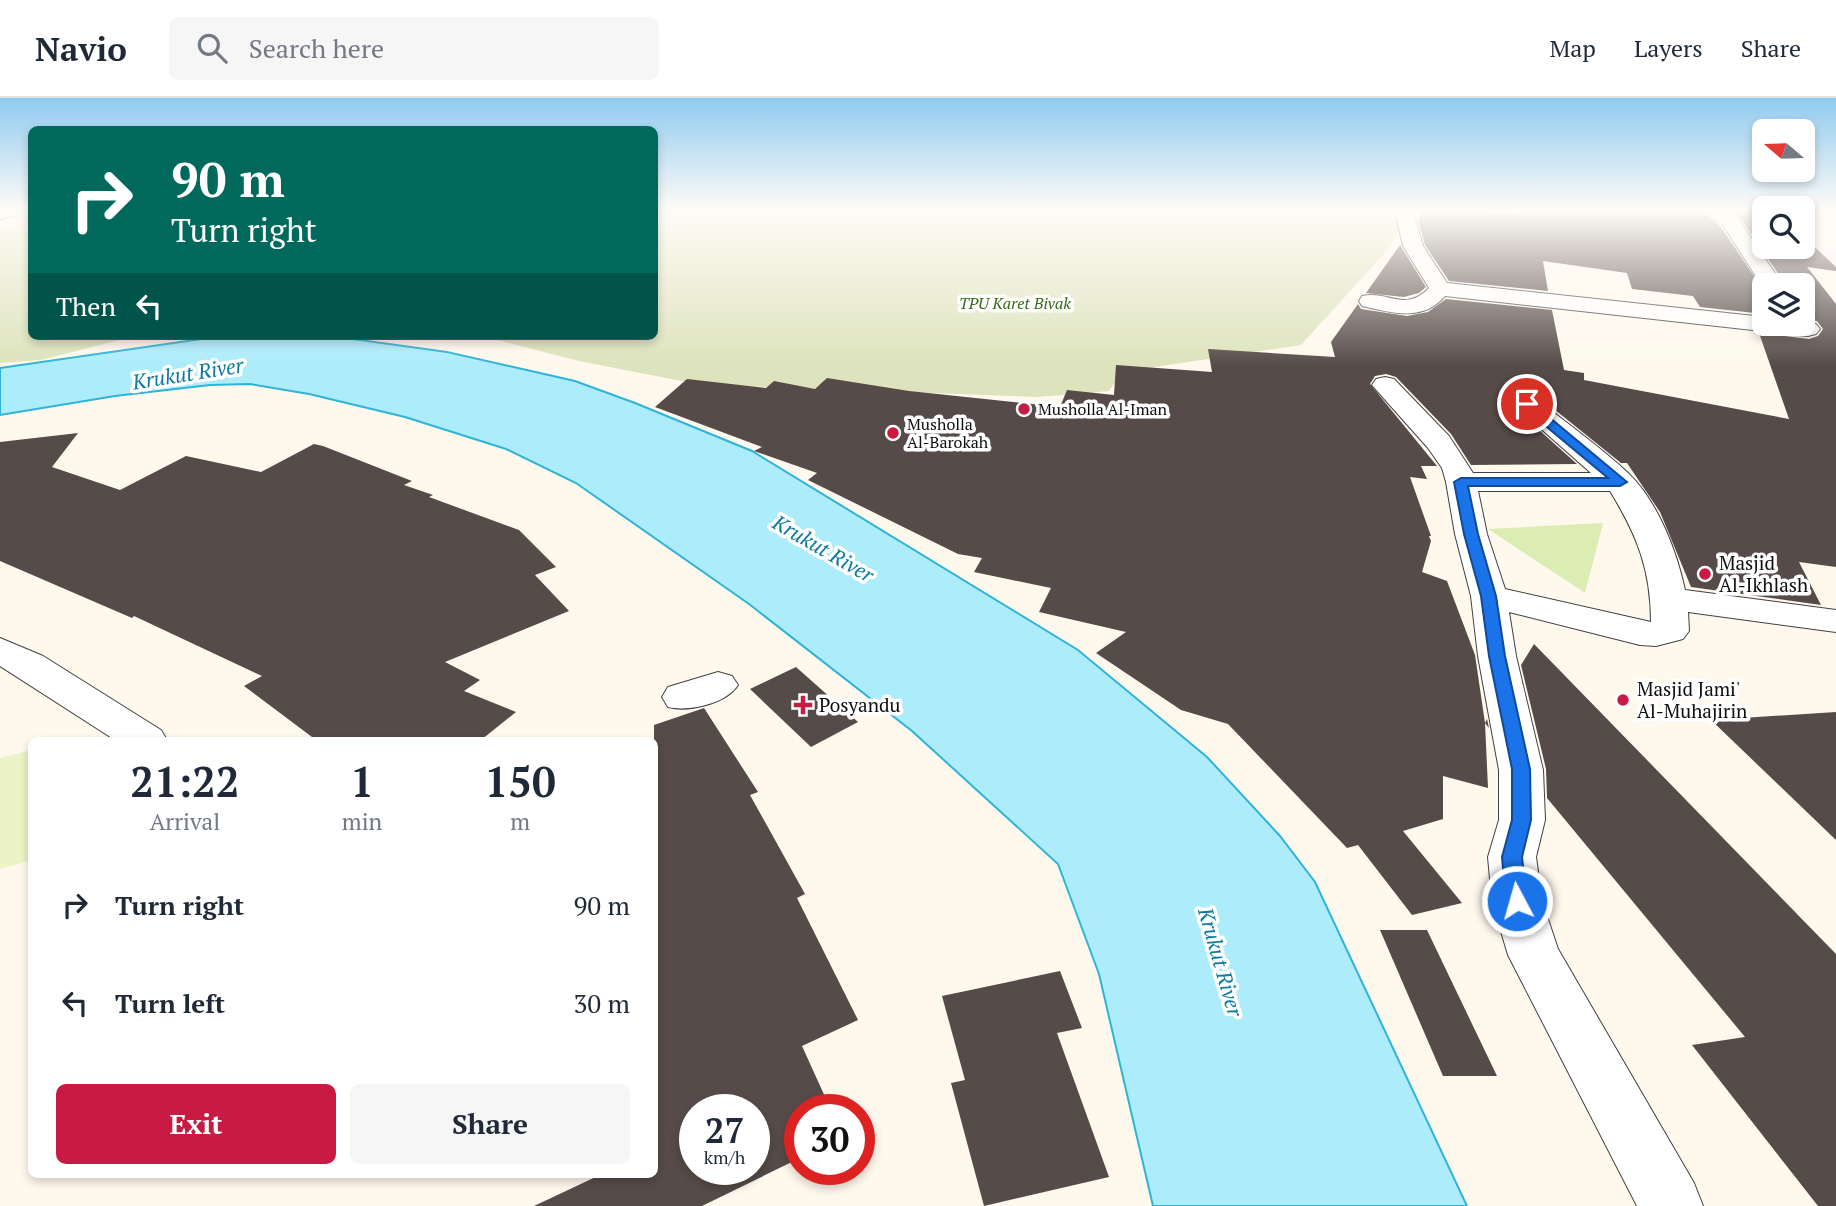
<!DOCTYPE html>
<html lang="en">
<head>
<meta charset="utf-8">
<style>
	:root { --surface:#fff; --page:#f6f6f7; --text:#1f2937; --muted:#747a83; --line:#e0e1e3; --accent:#c81a43 }
	body { margin:0; font-family:"PT Serif",serif; background:var(--page); color:var(--text); height:100vh; display:flex; flex-direction:column; font-size:26px; white-space:nowrap }
	* { box-sizing:border-box; margin:0 }
	p { font-size:23px; color:var(--muted) }
	.icon { flex:none; width:38px; height:38px; fill:none; stroke:currentColor; stroke-width:2; stroke-linecap:round; stroke-linejoin:round }
	.map { position:relative; flex:1; overflow:hidden }
	.panel { position:absolute; left:28px; top:639px; width:630px; height:441px; display:flex; flex-direction:column; background:var(--surface); border-radius:10px; box-shadow:0 4px 10px #0003 }
	.panel>* { flex:none }
	.banner { position:absolute; left:28px; top:28px; width:630px; height:214px; border-radius:10px; box-shadow:0 4px 10px #0003; background:#00695c; color:#fff; overflow:hidden }
	.needle { width:46px; rotate:289deg }
	.tools { position:absolute; left:1752px; top:21px; display:grid; gap:14px }
	.tools a { display:grid; place-items:center; width:63px; height:63px; border-radius:10px; background:var(--surface); box-shadow:0 4px 10px #0003; font-size:35px }
	.speed { position:absolute; left:679px; top:996px; display:flex; gap:14px; font-size:35px; font-weight:700; text-align:center }
	.speed>* { display:grid; place-content:center; width:91px; height:91px; border-radius:50%; background:var(--surface); box-shadow:0 4px 10px #0003; line-height:1 }
	.speed small { font-size:18px; font-weight:400 }
	.speed .limit { border:10px solid #d22; background:#fff; color:#111 }
	.pin { position:absolute; display:grid; place-items:center; width:60px; height:60px; color:#fff; margin:-30px; border:4px solid #fff; border-radius:50%; box-shadow:0 2px 7px #0007 }
	.me { position:absolute; width:77px; margin:-38px; rotate:354deg; stroke-linejoin:round; filter:drop-shadow(0 0 5px #0008) }
	.turn { display:flex; align-items:center; gap:24px; height:147px; padding:0 28px; font-size:32px }
	.turn .icon { width:91px; height:91px; stroke-width:2.5 }
	.turn b { display:block; font-size:49px; line-height:60px }
	.then { display:flex; align-items:center; height:66px; padding:0 28px; background:#0003; gap:14px; font-size:26px }
	.eta { display:flex; justify-content:space-evenly; align-items:center; height:119px; text-align:center }
	.eta b { font-size:42px; font-weight:600; line-height:49px }
	.action { display:flex; gap:14px; margin-top:auto; padding:14px 28px }
	.action a { flex:1; height:80px; border-radius:10px; background:var(--accent); color:#fff; font-size:28px; font-weight:600; line-height:80px; text-align:center }
	.action a+a { background:var(--page); color:var(--text) }
	ul { padding:0; list-style:none }
	li { display:flex; align-items:center; gap:21px; height:98px; padding:0 28px }
	li div { flex:1 }
	li b { display:block; font-size:26px }
	li em { font-style:normal }
	header { display:flex; align-items:center; gap:42px; box-sizing:border-box; height:98px; padding:0 35px; background:var(--surface); border-bottom:2px solid var(--line) }
	header strong { font-size:33px }
	nav { display:flex; gap:38px; margin-inline-start:auto; font-size:24px }
	.search { width:490px; height:63px; background:var(--page); display:flex; align-items:center; gap:18px; box-sizing:border-box; padding:0 24px; border-radius:10px; color:var(--muted); font-size:26px }
	.map>svg:first-child { display:block }
</style>
</head>
<body>
<header>
<strong>Navio</strong>
<div class="search"><svg class="icon" aria-label="search" viewBox="0 0 24 24"><circle cx="10" cy="10" r="6"/><path d="M15 15l6 6"/></svg>Search here</div>
<nav><a>Map</a><a>Layers</a><a>Share</a></nav>
</header>
<div class="map">
<svg width="1836" height="1108" viewBox="0 0 1836 1108">
	<rect width="100%" height="100%" fill="#fff8ed"/>
	<polygon fill="#dcedb3" points="1603,425 1585,495 1488,431"/>
	<g fill="#dde3bc">
		<polygon points="655,113 1397,113 1399,131 1391,148 1301,247 1122,274 1109,293 1037,299 744,288 681,283 579,263 482,238 654,238"/>
		<polygon points="31,120 32,238 135,238 41,262 0,265 0,132"/>
	</g>
	<polygon fill="#ecf3c6" points="31,652 31,762 0,771 0,660"/>
	<polygon fill="#adecfb" stroke="#2eb4d8" stroke-width="2" points="222,238 331,238 447,254 575,283 635,305 752,353 1078,552 1207,659 1280,738 1315,784 1467,1108 1153,1108 1099,876 1058,766 912,633 749,506 576,385 506,351 405,319 309,296 250,286 210,287 115,298 0,317 0,270"/>
	<g fill="#564b48" fill-rule="evenodd">
		<polygon points="1424,113 1478,113 1521,117 1520,113 1703,113 1721,129 1764,193 1764,216 1700,209 1693,198 1632,191 1627,175 1543,163 1548,193 1449,183 1425,147 1418,122"/>
		<polygon points="1732,113 1764,113 1764,149 1802,149 1802,137 1836,169 1836,173 1807,169 1836,206 1836,469 1799,464 1821,507 1691,489 1660,414 1627,365 1621,365 1539,299 1528,296 1516,298 1511,307 1577,366 1471,367 1451,336 1396,279 1386,276 1375,278 1370,286 1437,368 1421,368 1427,381 1410,379 1431,438 1429,438 1431,443 1422,474 1447,483 1475,557 1485,625 1487,621 1489,630 1485,625 1488,690 1443,678 1443,721 1403,733 1462,805 1412,817 1358,747 1347,750 1228,626 1181,612 1096,555 1126,534 1039,514 1051,490 974,474 982,460 958,456 808,382 817,375 754,353 762,349 655,309 687,281 766,290 774,283 815,291 827,280 909,293 1060,309 1067,292 1114,297 1116,267 1212,274 1208,251 1335,259 1331,244 1358,206 1361,211 1407,218 1428,214 1446,201 1552,212 1564,272 1584,275 1584,282 1789,321 1759,235 1809,241 1818,238 1823,231 1817,223 1802,220 1802,187 1786,187 1739,118"/>
		<polygon points="1400,147 1426,189 1419,195 1404,199 1366,195"/>
		<polygon points="78,335 52,369 120,392 186,358 261,374 314,346 323,348 412,383 404,387 433,397 429,399 519,432 556,469 535,477 569,513 445,564 480,582 464,593 516,614 481,642 316,642 244,588 262,578 134,518 132,520 0,463 0,344"/>
		<polygon points="1534,546 1836,856 1836,1108 1818,1108 1692,947 1745,939 1547,700 1546,671 1521,567"/>
		<polygon points="796,569 858,624 811,649 750,591"/>
		<path d="M704 610 758 694 750 697 805 796 797 800 858 922 802 948 831 1012H800V1060L702 1108H534L602 1076H654V627ZM695 1012H754V1071H695Z"/>
		<polygon points="1836,614 1836,742 1711,622"/>
		<polygon points="1380,832 1427,832 1497,978 1443,978"/>
		<polygon points="1060,873 1082,930 1057,935 1109,1079 984,1108 951,985 965,982 942,898"/>
	</g>
	<g fill="none" stroke-linecap="round" stroke-linejoin="round">
		<g stroke="#404040" stroke-width="2">
			<g id="minor">
				<path d="M1395 113H1413L1423 148 1447 185 1764 219V226H1802V223L1816 226 1820 231 1816 236 1808 238 1445 198C1423 224 1392 215 1362 208L1359 203 1362 198C1388 192 1405 215 1429 190L1403 148Z"/>
				<polygon points="1706,113 1727,113 1737,119 1783,187 1764,187 1764,191 1723,127"/>
				<path d="M1385 279 1394 281 1449 338 1473 375H1591L1514 307 1517 301 1527 299 1537 301C1567 326 1601 349 1629 376 1658 404 1677 454 1685 492L1836 512V534L1688 514 1689 533 1683 541 1656 548 1640 547 1509 514 1516 558 1543 672 1545 722 1536 759 1542 803 1558 851 1694 1085 1703 1108H1637L1508 857 1492 803 1488 759 1499 722V672L1478 558 1471 498 1455 436 1446 384 1442 370 1428 350 1372 287 1376 281ZM1478 393H1610C1637 437 1651 472 1651 524L1505 491 1487 436Z"/>
				<polygon points="0,540 43,558 161,632 167,642 115,642 0,568"/>
				<path d="M718 574 732 578 738 587C726 606 688 614 668 609L662 599 668 589Z"/>
			</g>
		</g>
		<g stroke="#1e1e1e" stroke-width="2">
			<polygon id="major" points="0,113 21,113 18,117 0,122"/>
		</g>
		<use href="#minor" fill="#fff" fill-rule="evenodd"/>
		<use href="#major" fill="#ffb95d" fill-rule="evenodd"/>
	</g>
	<linearGradient id="sky" x2="0" y2="1"><stop stop-color="#90caf0"/><stop offset="0.42" stop-color="#fffcf7"/><stop offset="1" stop-color="#fffcf7" stop-opacity="0"/></linearGradient>
	<rect width="1836" height="268" fill="url(#sky)"/>
	<polygon fill="#1a73e8" stroke="#114b97" stroke-width="2" points="1523,304 1531,304 1627,384 1620,388 1468,388 1478,436 1496,498 1505,558 1530,671 1531,722 1522,759 1527,803 1524,809 1517,811 1509,809 1506,803 1502,759 1512,722 1512,671 1489,558 1481,498 1464,436 1454,384 1461,380 1608,380 1523,309"/>
	<g fill="#c81a43" stroke="#fff" stroke-width="2.5">
		<circle cx="1024" cy="311" r="7"/>
		<circle cx="893" cy="335" r="7"/>
		<circle cx="1705" cy="476" r="7"/>
		<circle cx="1623" cy="602" r="7"/>
		<path d="M799.5 596.5h7v7h7v7h-7v7h-7v-7h-7v-7h7z"/>
	</g>
	<g text-anchor="middle" stroke-width="7" stroke-linejoin="round" paint-order="stroke">
		<g font-size="16" font-style="italic" fill="#386a18" stroke="#fff">
			<text x="1015" y="211">TPU Karet Bivak</text>
		</g>
		<g font-size="16" fill="#0d0d0d" stroke="#fff" text-anchor="start">
			<text x="1038" y="317">Musholla Al-Iman</text>
			<text x="907" y="332">Musholla<tspan x="907" dy="18">Al-Barokah</tspan></text>
		</g>
		<g font-size="19" fill="#0d0d0d" stroke="#fff" text-anchor="start">
			<text x="1719" y="472">Masjid<tspan x="1719" dy="22">Al-Ikhlash</tspan></text>
			<text x="1637" y="598">Masjid Jami'<tspan x="1637" dy="22">Al-Muhajirin</tspan></text>
			<text x="819" y="614">Posyandu</text>
		</g>
		<g font-size="21" font-style="italic" fill="#0c7ba0" stroke="#fff">
			<text transform="translate(188 276) rotate(-9)" y="7">Krukut River</text>
			<text transform="translate(823 451) rotate(30)" y="7">Krukut River</text>
			<text transform="translate(1220 864) rotate(74)" y="7">Krukut River</text>
		</g>
	</g>
</svg>
<div class="tools">
<a><svg class="needle" viewBox="-14 -14 28 28"><path d="M0-13l5 13h-10z" fill="#e53935"/><path d="M0 13l5-13h-10z" fill="#747a83"/></svg></a>
<a><svg class="icon" aria-label="search" viewBox="0 0 24 24"><circle cx="10" cy="10" r="6"/><path d="M15 15l6 6"/></svg></a>
<a><svg class="icon" aria-label="layers" viewBox="0 0 24 24"><path d="M12 4l9 5-9 5-9-5zM3 14l9 5 9-5"/></svg></a>
</div>
<div class="speed"><div>27<small>km/h</small></div><div class="limit">30</div></div>
<div class="pin" style="left:1527px;top:306px;background:#d93025"><svg class="icon" aria-label="arrive" viewBox="0 0 24 24"><path d="M6 21V4h12l-3 4 3 4H6"/></svg></div>
<svg class="me" style="left:1517px;top:803px" viewBox="-20 -20 40 40"><circle r="17" fill="#1a73e8" stroke="#fff" stroke-width="3"/><path d="M0-11L8 9 0 5-8 9z" fill="#fff"/></svg>
<div class="banner">
<div class="turn"><svg class="icon" aria-label="right" viewBox="0 0 24 24"><path d="M7 20v-9h11M14 6l5 5-5 5"/></svg><div><b>90 m</b>Turn right</div></div>
<div class="then">Then<svg class="icon" aria-label="left" viewBox="0 0 24 24"><path d="M17 20v-9H6M10 6l-5 5 5 5"/></svg></div>
</div>
<section class="panel">
<div class="eta">
<div><b>21:22</b><p>Arrival</p></div>
<div><b>1</b><p>min</p></div>
<div><b>150</b><p>m</p></div>
</div>
<ul>
<li><svg class="icon" aria-label="right" viewBox="0 0 24 24"><path d="M7 20v-9h11M14 6l5 5-5 5"/></svg><div><b>Turn right</b></div><em>90 m</em></li>
<li><svg class="icon" aria-label="left" viewBox="0 0 24 24"><path d="M17 20v-9H6M10 6l-5 5 5 5"/></svg><div><b>Turn left</b></div><em>30 m</em></li>
</ul>
<div class="action"><a>Exit</a><a>Share</a></div>
</section>
</div>
</body>
</html>
